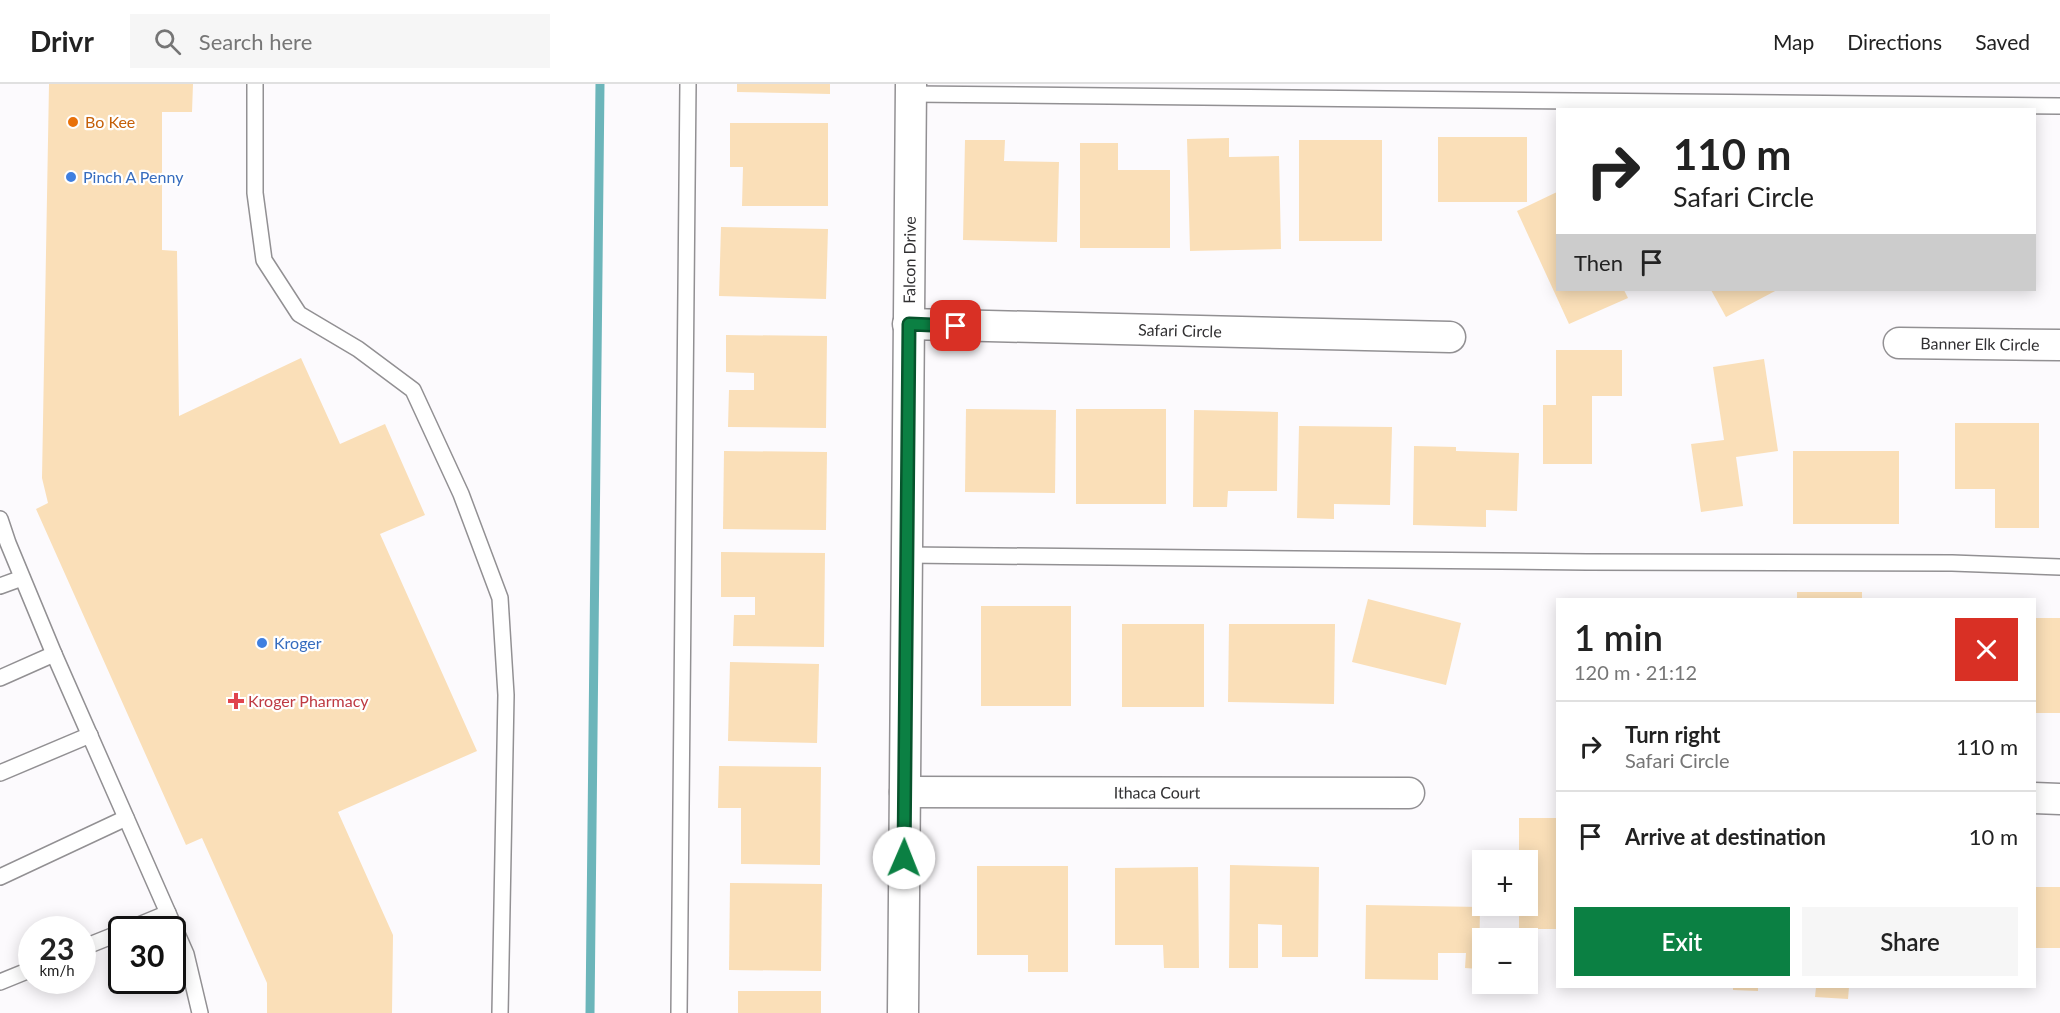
<!DOCTYPE html>
<html lang="en">
<head>
<meta charset="utf-8">
<style>
	:root { --surface:#fff; --page:#f6f6f6; --text:#222; --muted:#767676; --line:#e0e0e0; --accent:#0b8043 }
	body { margin:0; font-family:Lato,sans-serif; background:var(--page); color:var(--text); height:100vh; display:flex; flex-direction:column; font-size:22px; white-space:nowrap }
	* { box-sizing:border-box; margin:0 }
	p { font-size:20px; color:var(--muted) }
	.icon { flex:none; width:33px; height:33px; fill:none; stroke:currentColor; stroke-width:2; stroke-linecap:round; stroke-linejoin:round }
	.map { position:relative; flex:1; overflow:hidden }
	.sheet { position:absolute; left:1556px; top:514px; width:480px; height:390px; display:flex; flex-direction:column; background:var(--surface); border-radius:0px; box-shadow:0 3px 15px #0003 }
	.sheet>* { flex:none }
	.hud { position:absolute; left:1556px; top:24px; width:480px; height:183px; border-radius:0px; box-shadow:0 3px 15px #0003; background:#fff; color:var(--text); overflow:hidden }
	.controls { position:absolute; left:1472px; top:766px; display:grid; gap:12px }
	.controls a { display:grid; place-items:center; width:66px; height:66px; border-radius:0px; background:var(--surface); box-shadow:0 3px 15px #0003; font-size:30px }
	.speed { position:absolute; left:18px; top:832px; display:flex; gap:12px; font-size:30px; font-weight:700; text-align:center }
	.speed>* { display:grid; place-content:center; width:78px; height:78px; border-radius:50%; background:var(--surface); box-shadow:0 3px 15px #0003; line-height:1 }
	.speed small { font-size:15px; font-weight:400 }
	.speed .limit { border:3px solid #111; border-radius:9px; background:#fff; color:#111 }
	.pin { position:absolute; display:grid; place-items:center; width:51px; height:51px; color:#fff; margin:-26px; border-radius:12px; box-shadow:0 3px 9px #0006 }
	.me { position:absolute; width:66px; margin:-33px; rotate:1deg; stroke-linejoin:round; filter:drop-shadow(0 0 4px #0008) }
	.turn { display:flex; align-items:center; gap:21px; height:126px; padding:0 18px; font-size:27px }
	.turn .icon { width:78px; height:78px; stroke-width:2.5 }
	.turn b { display:block; font-size:42px; line-height:51px }
	.then { display:flex; align-items:center; height:57px; padding:0 18px; background:#0003; gap:12px; font-size:22px }
	.round { display:grid; place-items:center; flex:none; width:63px; height:63px; border-radius:0px; background:var(--page) }
	.overview { display:flex; align-items:center; justify-content:space-between; height:102px; padding:0 18px }
	h1 { font-size:36px; font-weight:600; line-height:45px }
	.primary-button { display:flex; gap:12px; margin-top:auto; padding:12px 18px }
	.primary-button a { flex:1; height:69px; border-radius:0px; background:var(--accent); color:#fff; font-size:24px; font-weight:600; line-height:69px; text-align:center }
	.primary-button a+a { background:var(--page); color:var(--text) }
	ul { padding:0; list-style:none }
	li { display:flex; align-items:center; gap:18px; height:90px; padding:0 18px; border-top:2px solid var(--line) }
	li div { flex:1 }
	li b { display:block; font-size:22px }
	li em { font-style:normal }
	header { display:flex; align-items:center; gap:36px; box-sizing:border-box; height:84px; padding:0 30px; background:var(--surface); border-bottom:2px solid var(--line) }
	header strong { font-size:28px }
	nav { display:flex; gap:33px; margin-inline-start:auto; font-size:21px }
	.search { width:420px; height:54px; background:var(--page); display:flex; align-items:center; gap:15px; box-sizing:border-box; padding:0 21px; border-radius:0px; color:var(--muted); font-size:22px }
	.map>svg:first-child { display:block }
</style>
</head>
<body>
<header>
<strong>Drivr</strong>
<div class="search"><svg class="icon" aria-label="search" viewBox="0 0 24 24"><circle cx="10" cy="10" r="6"/><path d="M15 15l6 6"/></svg>Search here</div>
<nav><a>Map</a><a>Directions</a><a>Saved</a></nav>
</header>
<div class="map">
<svg width="2060" height="929" viewBox="0 0 2060 929">
	<rect width="100%" height="100%" fill="#fcfafd"/>
	<g fill="none" stroke-linecap="round" stroke-linejoin="round">
		<polyline stroke="#6cb5ba" stroke-width="9" points="590,929 600,0"/>
	</g>
	<g fill="#fadfb8">
		<polygon points="49,0 193,0 192,28 162,28 162,166 177,167 179,332 301,274 340,360 385,340 425,431 380,450 477,667 338,728 393,851 392,929 267,929 267,899 202,754 186,761 36,425 48,419 42,394"/>
		<polygon points="737,0 830,0 830,10 737,8"/>
		<polygon points="730,39 828,39 828,122 742,122 743,83 730,83"/>
		<rect x="1438" y="53" width="89" height="65"/>
		<polygon points="1229,54 1229,73 1279,72 1281,165 1190,167 1187,55"/>
		<polygon points="965,56 1005,56 1004,77 1059,78 1057,158 963,156"/>
		<rect x="1299" y="56" width="83" height="101"/>
		<polygon points="1080,59 1118,59 1118,86 1170,86 1170,164 1080,164"/>
		<polygon points="1557,108 1557,206 1624,206 1628,214 1569,240 1517,127"/>
		<polygon points="721,143 828,145 826,215 719,212"/>
		<polygon points="1711,206 1777,206 1726,233"/>
		<polygon points="726,251 827,252 826,344 728,343 729,306 754,306 754,289 726,288"/>
		<polygon points="1556,266 1622,266 1622,312 1592,312 1592,380 1543,380 1543,321 1556,321"/>
		<polygon points="1764,275 1778,367 1736,373 1743,422 1701,428 1691,360 1724,356 1713,283"/>
		<polygon points="966,325 1056,326 1055,409 965,408"/>
		<rect x="1076" y="325" width="90" height="95"/>
		<polygon points="1194,326 1278,328 1277,407 1228,407 1227,423 1193,423"/>
		<polygon points="1955,339 2039,339 2039,444 1995,444 1995,405 1955,405"/>
		<polygon points="1299,342 1392,343 1390,421 1334,420 1334,435 1297,434"/>
		<polygon points="1414,362 1456,363 1456,367 1519,369 1517,427 1486,426 1486,443 1413,441"/>
		<polygon points="724,367 827,368 826,446 723,445"/>
		<rect x="1793" y="367" width="106" height="73"/>
		<polygon points="721,468 825,469 824,563 733,562 734,531 755,531 755,513 721,513"/>
		<rect x="1797" y="508" width="65" height="8"/>
		<polygon points="1368,515 1461,539 1446,601 1352,578"/>
		<rect x="981" y="522" width="90" height="100"/>
		<rect x="2034" y="534" width="26" height="95"/>
		<rect x="1122" y="540" width="82" height="83"/>
		<polygon points="1229,540 1335,540 1334,620 1228,618"/>
		<polygon points="730,578 819,580 817,659 728,657"/>
		<polygon points="719,682 821,683 820,781 741,780 741,724 718,724"/>
		<polygon points="1519,734 1557,734 1557,845 1519,845 1519,822 1527,822 1527,777 1519,777"/>
		<polygon points="1230,781 1319,783 1318,873 1282,873 1282,841 1258,840 1258,884 1229,884"/>
		<polygon points="977,782 1068,782 1068,888 1028,888 1028,871 977,871"/>
		<polygon points="1198,783 1199,884 1164,884 1163,861 1115,861 1115,784"/>
		<polygon points="730,799 822,800 821,887 729,886"/>
		<rect x="2034" y="803" width="26" height="61"/>
		<polygon points="1366,821 1480,823 1479,885 1465,884 1466,869 1438,869 1438,896 1365,895"/>
		<polygon points="1733,903 1758,903 1758,907 1733,906"/>
		<polygon points="1816,903 1849,903 1848,915 1815,913"/>
		<rect x="738" y="907" width="83" height="22"/>
	</g>
	<g fill="none" stroke-linecap="round" stroke-linejoin="round">
		<g stroke="#929093" stroke-width="18">
			<g id="lane">
				<polyline points="255,0 255,109 264,176 299,230 358,265 413,306 461,410 500,514 506,611 500,929"/>
				<polyline points="911,10 2060,22"/>
				<polyline points="0,435 8,459 54,570 186,870 200,929"/>
				<polyline points="907,471 1587,478 1952,479 2060,483"/>
				<polyline points="0,502 22,494"/>
				<polyline points="0,594 54,570"/>
				<polyline points="0,689 90,651"/>
				<polyline points="0,793 126,734"/>
				<polyline points="127,846 168,829"/>
				<polyline points="82,864 122,848"/>
				<polyline points="0,898 32,885"/>
				<polyline points="679,929 688,0"/>
			</g>
		</g>
		<g stroke="#929093" stroke-width="33">
			<g id="street">
				<path id="s1" d="M908 240 1450 253"/>
				<path id="s2" d="M1899 259 2060 261"/>
				<path id="s3" d="M905 708 1409 709"/>
				<polyline points="2034,714 2060,715"/>
				<path id="s4" d="M903 929 911 0"/>
			</g>
		</g>
		<use href="#lane" stroke="#fff" stroke-width="15"/>
		<use href="#street" stroke="#fff" stroke-width="30"/>
	</g>
	<g fill="none" stroke-linecap="round" stroke-linejoin="round">
		<g stroke="#07532c" stroke-width="15">
			<polyline id="route" points="904,774 909,240 956,242"/>
		</g>
		<use href="#route" stroke="#0b8043" stroke-width="10"/>
	</g>
	<circle fill="#e8710a" stroke="#fff" stroke-width="2" cx="73" cy="38" r="6"/>
	<g fill="#3f7fe0" stroke="#fff" stroke-width="2">
		<circle cx="71" cy="93" r="6"/>
		<circle cx="262" cy="559" r="6"/>
	</g>
	<path fill="#e0444e" stroke="#fff" stroke-width="2" d="M233 608h6v6h6v6h-6v6h-6v-6h-6v-6h6z"/>
	<g text-anchor="middle" stroke-width="4.5" stroke-linejoin="round" paint-order="stroke">
		<g font-size="16" fill="#c56008" stroke="#fff" text-anchor="start">
			<text x="85" y="44">Bo Kee</text>
		</g>
		<g font-size="16" fill="#366cbe" stroke="#fff" text-anchor="start">
			<text x="83" y="99">Pinch A Penny</text>
			<text x="274" y="565">Kroger</text>
		</g>
		<g font-size="16" fill="#313032" stroke="#fff">
			<text dy="6" stroke="none"><textPath href="#s4" startOffset="753">Falcon Drive</textPath></text>
			<text dy="6" stroke="none"><textPath href="#s1" startOffset="272">Safari Circle</textPath></text>
			<text dy="6" stroke="none"><textPath href="#s2" startOffset="81">Banner Elk Circle</textPath></text>
			<text dy="6" stroke="none"><textPath href="#s3" startOffset="252">Ithaca Court</textPath></text>
		</g>
		<g font-size="16" fill="#be3a42" stroke="#fff" text-anchor="start">
			<text x="248" y="623">Kroger Pharmacy</text>
		</g>
	</g>
</svg>
<div class="controls">
<a>+</a>
<a>−</a>
</div>
<div class="speed"><div>23<small>km/h</small></div><div class="limit">30</div></div>
<div class="pin" style="left:956px;top:242px;background:#d93025"><svg class="icon" aria-label="arrive" viewBox="0 0 24 24"><path d="M6 21V4h12l-3 4 3 4H6"/></svg></div>
<svg class="me" style="left:904px;top:774px" viewBox="-20 -20 40 40"><circle r="19" fill="#fff"/><path d="M0-13L10 11 0 6-10 11z" fill="#0b8043"/></svg>
<div class="hud">
<div class="turn"><svg class="icon" aria-label="right" viewBox="0 0 24 24"><path d="M7 20v-9h11M14 6l5 5-5 5"/></svg><div><b>110 m</b>Safari Circle</div></div>
<div class="then">Then<svg class="icon" aria-label="arrive" viewBox="0 0 24 24"><path d="M6 21V4h12l-3 4 3 4H6"/></svg></div>
</div>
<section class="sheet">
<div class="overview"><div><h1>1 min</h1><p>120 m · 21:12</p></div><a class="round" style="background:#d93025;color:#fff"><svg class="icon" aria-label="close" viewBox="0 0 24 24"><path d="M6 6l12 12M18 6L6 18"/></svg></a></div>
<ul>
<li><svg class="icon" aria-label="right" viewBox="0 0 24 24"><path d="M7 20v-9h11M14 6l5 5-5 5"/></svg><div><b>Turn right</b><p>Safari Circle</p></div><em>110 m</em></li>
<li><svg class="icon" aria-label="arrive" viewBox="0 0 24 24"><path d="M6 21V4h12l-3 4 3 4H6"/></svg><div><b>Arrive at destination</b></div><em>10 m</em></li>
</ul>
<div class="primary-button"><a>Exit</a><a>Share</a></div>
</section>
</div>
</body>
</html>
